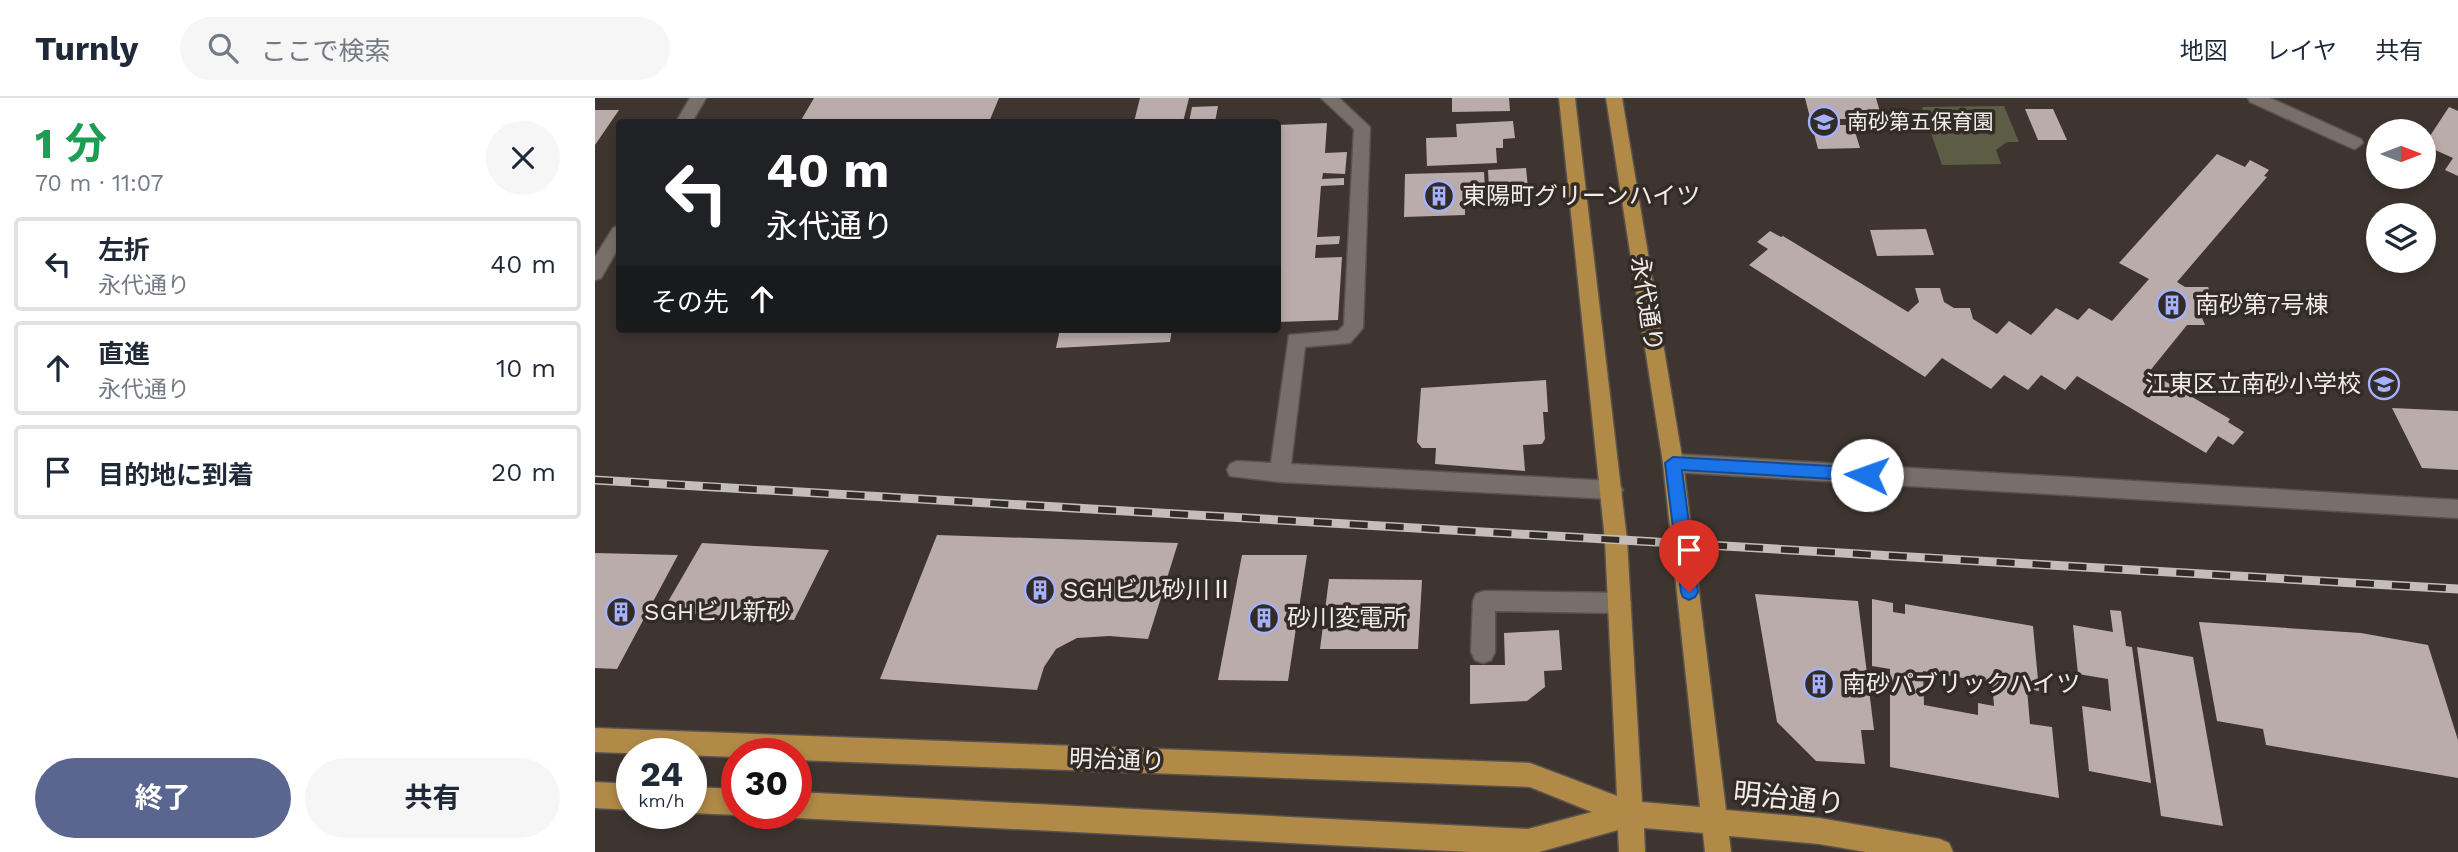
<!DOCTYPE html>
<html lang="ja">
<head>
<meta charset="utf-8">
<style>
	:root { --surface:#fff; --page:#f6f6f7; --text:#1f2937; --muted:#747a83; --line:#e0e1e3; --accent:#5b6690 }
	body { margin:0; font-family:"Work Sans","Noto Sans JP",sans-serif; background:var(--page); color:var(--text); height:100vh; display:flex; flex-direction:column; font-size:26px; white-space:nowrap }
	* { box-sizing:border-box; margin:0 }
	p { font-size:23px; color:var(--muted) }
	.icon { flex:none; width:38px; height:38px; fill:none; stroke:currentColor; stroke-width:2; stroke-linecap:round; stroke-linejoin:round }
	.map { position:relative; flex:1; overflow:hidden }
	.sheet { display:flex; flex-direction:column; background:var(--surface); width:595px }
	.sheet>* { flex:none }
	.guide { position:absolute; left:21px; top:21px; width:665px; height:214px; border-radius:7px; box-shadow:0 4px 10px #0003; background:#202124; color:#fff; overflow:hidden }
	.needle { width:46px; rotate:90deg }
	.controls { position:absolute; left:1771px; top:21px; display:grid; gap:14px }
	.controls a { display:grid; place-items:center; width:70px; height:70px; border-radius:50%; background:var(--surface); box-shadow:0 4px 10px #0003; font-size:35px }
	.speed { position:absolute; left:21px; top:640px; display:flex; gap:14px; font-size:35px; font-weight:700; text-align:center }
	.speed>* { display:grid; place-content:center; width:91px; height:91px; border-radius:50%; background:var(--surface); box-shadow:0 4px 10px #0003; line-height:1 }
	.speed small { font-size:18px; font-weight:400 }
	.speed .limit { border:10px solid #d22; background:#fff; color:#111 }
	.pin { position:absolute; display:grid; place-items:center; width:60px; height:60px; color:#fff; margin:-72px -30px; border-radius:50% 50% 50% 0; rotate:-45deg; box-shadow:0 0 7px #0007 }
	.pin .icon { rotate:45deg }
	.me { position:absolute; width:77px; margin:-38px; rotate:273deg; stroke-linejoin:round; filter:drop-shadow(0 0 5px #0008) }
	.turn { display:flex; align-items:center; gap:24px; height:147px; padding:0 35px; font-size:32px }
	.turn .icon { width:91px; height:91px; stroke-width:2.5 }
	.turn b { display:block; font-size:49px; line-height:60px }
	.then { display:flex; align-items:center; height:66px; padding:0 35px; background:#0003; gap:14px; font-size:26px }
	.round { display:grid; place-items:center; flex:none; width:74px; height:74px; border-radius:37px; background:var(--page) }
	.overview { display:flex; align-items:center; justify-content:space-between; height:119px; padding:0 35px }
	h1 { font-size:42px; font-weight:700; line-height:52px; color:#1e9e55 }
	.cta { display:flex; gap:14px; margin-top:auto; padding:14px 35px }
	.cta a { flex:1; height:80px; border-radius:42px; background:var(--accent); color:#fff; font-size:28px; font-weight:700; line-height:80px; text-align:center }
	.cta a+a { background:var(--page); color:var(--text) }
	ul { padding:0; list-style:none }
	li { display:flex; align-items:center; gap:21px; height:94px; margin:0 14px 10px; padding:0 21px; border:4px solid var(--line); border-radius:7px }
	li div { flex:1 }
	li b { display:block; font-size:26px }
	li em { font-style:normal }
	header { display:flex; align-items:center; gap:42px; box-sizing:border-box; height:98px; padding:0 35px; background:var(--surface); border-bottom:2px solid var(--line) }
	header strong { font-size:33px }
	nav { display:flex; gap:38px; margin-inline-start:auto; font-size:24px }
	.search { width:490px; height:63px; background:var(--page); display:flex; align-items:center; gap:18px; box-sizing:border-box; padding:0 24px; border-radius:38px; color:var(--muted); font-size:26px }
	main { display:flex; flex:1; min-height:0 }
	.map>svg:first-child { display:block }
</style>
</head>
<body>
<header>
<strong>Turnly</strong>
<div class="search"><svg class="icon" aria-label="search" viewBox="0 0 24 24"><circle cx="10" cy="10" r="6"/><path d="M15 15l6 6"/></svg>ここで検索</div>
<nav><a>地図</a><a>レイヤ</a><a>共有</a></nav>
</header>
<main>
<section class="sheet">
<div class="overview"><div><h1>1 分</h1><p>70 m · 11:07</p></div><a class="round"><svg class="icon" aria-label="close" viewBox="0 0 24 24"><path d="M6 6l12 12M18 6L6 18"/></svg></a></div>
<ul>
<li><svg class="icon" aria-label="left" viewBox="0 0 24 24"><path d="M17 20v-9H6M10 6l-5 5 5 5"/></svg><div><b>左折</b><p>永代通り</p></div><em>40 m</em></li>
<li><svg class="icon" aria-label="ahead" viewBox="0 0 24 24"><path d="M12 20V5M6 11l6-6 6 6"/></svg><div><b>直進</b><p>永代通り</p></div><em>10 m</em></li>
<li><svg class="icon" aria-label="arrive" viewBox="0 0 24 24"><path d="M6 21V4h12l-3 4 3 4H6"/></svg><div><b>目的地に到着</b></div><em>20 m</em></li>
</ul>
<div class="cta"><a>終了</a><a>共有</a></div>
</section>
<div class="map">
<svg width="1863" height="754" viewBox="0 0 1863 754">
	<rect width="100%" height="100%" fill="#3e3530"/>
	<polygon fill="#5d5c45" points="1409,8 1424,44 1412,44 1401,52 1406,66 1347,67 1327,9"/>
	<g fill="#b9acab" fill-rule="evenodd">
		<polygon points="219,0 404,0 394,24 205,24"/>
		<polygon points="545,0 594,0 588,24 539,24"/>
		<polygon points="857,0 914,0 915,13 857,14"/>
		<polygon points="1210,0 1281,0 1287,21 1240,21 1242,27 1258,27 1265,50 1223,51"/>
		<polygon points="623,8 620,24 594,24 597,9"/>
		<polygon points="1854,9 1863,13 1863,78 1850,72 1858,60 1829,47"/>
		<polygon points="1430,11 1458,11 1472,42 1443,42"/>
		<polygon points="0,12 24,12 0,47"/>
		<polygon points="918,23 920,40 908,41 908,50 901,50 902,65 832,68 831,40 862,39 861,26"/>
		<polygon points="732,25 730,55 752,54 750,76 728,75 727,81 749,80 749,87 726,88 722,139 745,138 744,146 721,147 720,160 747,159 743,222 682,224 682,27"/>
		<polygon points="1622,56 1650,69 1655,62 1674,72 1669,78 1672,79 1582,184 1590,189 1613,189 1623,210 1606,210 1604,213 1610,227 1592,227 1554,274 1635,321 1633,324 1649,334 1638,347 1623,338 1611,355 1482,278 1470,292 1446,277 1433,292 1409,277 1396,291 1347,260 1330,279 1154,167 1173,151 1162,144 1175,133 1186,139 1188,138 1313,214 1324,204 1320,190 1345,190 1349,204 1359,210 1375,210 1378,221 1402,236 1414,223 1436,237 1461,210 1483,222 1494,210 1517,223 1554,181 1524,165"/>
		<polygon points="931,70 933,90 894,91 893,72"/>
		<polygon points="889,74 890,91 879,92 879,104 870,105 870,117 809,119 810,76"/>
		<polygon points="1331,131 1339,157 1282,158 1275,132"/>
		<polygon points="465,231 577,231 575,244 461,250"/>
		<polygon points="951,282 953,314 948,314 950,341 947,346 928,347 930,373 840,366 841,350 827,350 822,344 826,290"/>
		<polygon points="1797,310 1863,313 1863,372 1827,370"/>
		<polygon points="342,437 583,445 553,541 514,538 482,540 461,551 449,569 442,592 285,581"/>
		<polygon points="107,445 234,452 199,522 67,514"/>
		<polygon points="0,455 83,457 22,571 0,570"/>
		<polygon points="647,457 712,457 693,583 623,582"/>
		<polygon points="734,481 827,482 823,551 725,551"/>
		<polygon points="1160,496 1263,503 1279,632 1266,632 1270,666 1221,663 1182,624"/>
		<path d="M1277 501 1298 505V514L1310 516V506L1438 528 1444 593 1432 591 1435 626 1457 629 1464 700 1295 669V571L1277 568ZM1328 573 1397 585 1399 608 1383 605V617L1329 607Z"/>
		<polygon points="1515,512 1526,513 1531,548 1537,549 1556,685 1494,673 1487,608 1516,613 1513,581 1483,576 1478,527 1518,534"/>
		<polygon points="1604,524 1766,535 1833,547 1863,642 1863,680 1671,647 1668,631 1622,623"/>
		<polygon points="964,532 967,572 949,573 950,589 932,603 875,606 875,567 910,567 909,535"/>
		<polygon points="1542,549 1598,559 1628,728 1566,718"/>
	</g>
	<g fill="none" stroke-linecap="round" stroke-linejoin="round">
		<g stroke="#5a524e" stroke-width="3">
			<g id="minor">
				<polygon points="95,0 111,0 97,24 81,24"/>
				<polygon points="726,0 744,0 775,29 768,230 755,245 710,249 696,366 1017,383 1024,386 1028,392 1024,398 1017,401 685,384 635,378 632,372 635,366 642,363 676,365 694,237 743,233 749,227 759,31"/>
				<polygon points="1653,0 1675,0 1766,41 1768,45 1760,51 1754,49 1655,4"/>
				<polygon points="24,128 24,149 6,180 0,182 0,159 18,130"/>
				<polygon points="1078,356 1863,402 1863,420 1078,374 1071,371 1068,365 1071,359"/>
				<polygon points="889,493 1025,495 1033,498 1036,505 1033,512 1025,515 900,513 900,554 896,562 888,565 880,562 876,554 878,503 881,496"/>
			</g>
		</g>
		<g stroke="#5a524e" stroke-width="3">
			<g id="major">
				<polygon points="964,0 980,0 1032,442 1047,704 1105,709 1068,365 1011,0 1027,0 1088,365 1131,712 1224,720 1345,741 1354,745 1358,754 1271,754 1224,746 1134,738 1136,754 1110,754 1108,735 1049,730 1050,754 1024,754 1023,732 944,754 876,754 201,720 192,716 201,716 201,694 933,731 997,714 935,689 201,662 201,656 142,656 142,659 0,654 0,630 935,665 1022,698 1010,442"/>
				<polygon points="0,684 37,686 37,712 0,710"/>
				<polygon points="96,689 142,691 142,716 144,716 142,717 96,715"/>
			</g>
		</g>
		<use href="#minor" fill="#796f6a" fill-rule="evenodd"/>
		<use href="#major" fill="#b18a47" fill-rule="evenodd"/>
		<g stroke="#c4bdba" stroke-width="9">
			<polyline id="rail" points="0,382 1863,491"/>
		</g>
		<use href="#rail" stroke="#332b26" stroke-width="6" stroke-dasharray="18" stroke-linecap="butt"/>
	</g>
	<polygon fill="#1a73e8" stroke="#114b97" stroke-width="2" points="1078,359 1272,370 1278,372 1280,377 1278,381 1272,383 1087,372 1103,494 1100,499 1094,502 1088,499 1086,494 1070,365"/>
	<defs>
		<g id="school-ring" transform="scale(1.575)"><circle r="9.5" fill="#332b26" stroke="#a5b1fc" stroke-width="1.5"/><path d="M0-5L7-2L0 1L-7-2ZM-4 1L0 2.5L4 1V4Q0 6-4 4Z" fill="#a5b1fc"/></g>
		<g id="building-ring" transform="scale(1.575)"><circle r="9.5" fill="#332b26" stroke="#a5b1fc" stroke-width="1.5"/><path d="M-4-6H4V6H1V3H-1V6H-4ZM-2.5-4.3h1.7v1.8h-1.7ZM.8-4.3h1.7v1.8H.8ZM-2.5-1h1.7V.8h-1.7ZM.8-1h1.7V.8H.8Z" fill="#a5b1fc"/></g>
	</defs>
	<g fill-rule="evenodd">
		<use href="#school-ring" x="1229" y="24"/>
		<use href="#building-ring" x="844" y="98"/>
		<use href="#building-ring" x="1577" y="207"/>
		<use href="#school-ring" x="1789" y="286"/>
		<use href="#building-ring" x="445" y="492"/>
		<use href="#building-ring" x="26" y="514"/>
		<use href="#building-ring" x="669" y="520"/>
		<use href="#building-ring" x="1224" y="586"/>
	</g>
	<g text-anchor="middle" stroke-width="7" stroke-linejoin="round" paint-order="stroke">
		<g font-size="21" fill="#f2ece9" stroke="#332b26" text-anchor="start">
			<text x="1252" y="31">南砂第五保育園</text>
		</g>
		<g font-size="24" fill="#f2ece9" stroke="#332b26" text-anchor="start">
			<text x="867" y="106">東陽町グリーンハイツ</text>
			<text x="1600" y="215">南砂第7号棟</text>
			<text x="1766" y="294" text-anchor="end">江東区立南砂小学校</text>
			<text x="468" y="500">SGHビル砂川Ⅱ</text>
			<text x="49" y="522">SGHビル新砂</text>
			<text x="692" y="528">砂川変電所</text>
			<text x="1247" y="594">南砂パブリックハイツ</text>
		</g>
		<g font-size="24" fill="#f2ece9" stroke="#332b26">
			<text transform="translate(1052 206) rotate(81)" y="8">永代通り</text>
			<text transform="translate(522 662) rotate(2)" y="8">明治通り</text>
		</g>
		<g font-size="28" fill="#f2ece9" stroke="#332b26">
			<text transform="translate(1194 700) rotate(6)" y="10">明治通り</text>
		</g>
	</g>
</svg>
<div class="controls">
<a><svg class="needle" viewBox="-14 -14 28 28"><path d="M0-13l5 13h-10z" fill="#e53935"/><path d="M0 13l5-13h-10z" fill="#747a83"/></svg></a>
<a><svg class="icon" aria-label="layers" viewBox="0 0 24 24"><path d="M12 4l9 5-9 5-9-5zM3 14l9 5 9-5"/></svg></a>
</div>
<div class="speed"><div>24<small>km/h</small></div><div class="limit">30</div></div>
<div class="pin" style="left:1094px;top:494px;background:#d93025"><svg class="icon" aria-label="arrive" viewBox="0 0 24 24"><path d="M6 21V4h12l-3 4 3 4H6"/></svg></div>
<svg class="me" style="left:1272px;top:377px" viewBox="-20 -20 40 40"><circle r="19" fill="#fff"/><path d="M0-13L10 11 0 6-10 11z" fill="#1a73e8"/></svg>
<div class="guide">
<div class="turn"><svg class="icon" aria-label="left" viewBox="0 0 24 24"><path d="M17 20v-9H6M10 6l-5 5 5 5"/></svg><div><b>40 m</b>永代通り</div></div>
<div class="then">その先<svg class="icon" aria-label="ahead" viewBox="0 0 24 24"><path d="M12 20V5M6 11l6-6 6 6"/></svg></div>
</div>
</div>
</main>
</body>
</html>
